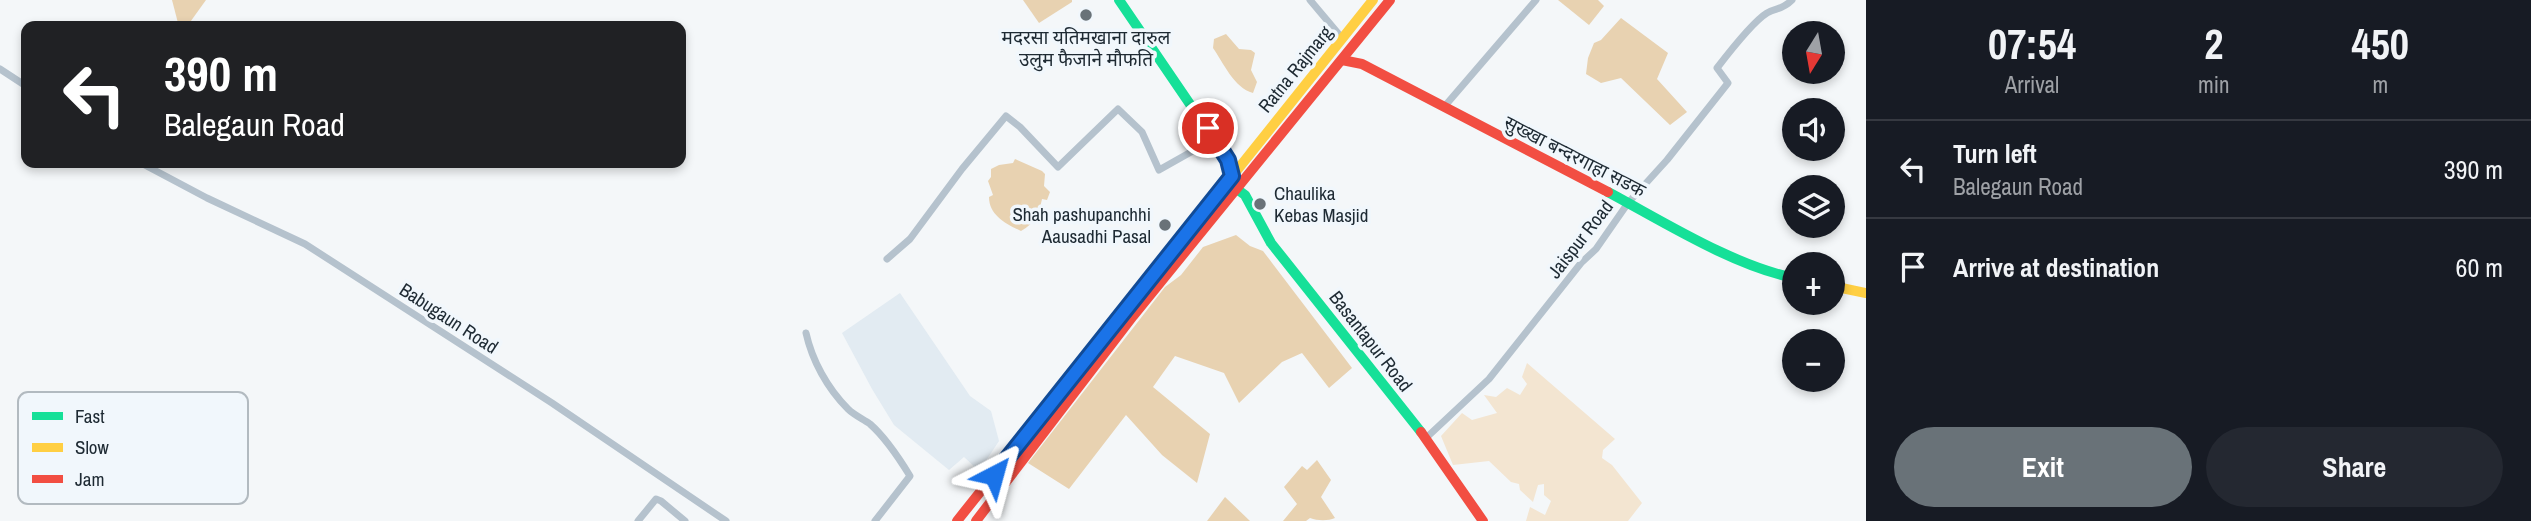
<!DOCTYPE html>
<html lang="en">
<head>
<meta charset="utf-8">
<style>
	:root { --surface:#171b24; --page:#242831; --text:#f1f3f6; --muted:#9ea1a6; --line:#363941; --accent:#697278 }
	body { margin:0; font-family:"Archivo Narrow","Noto Sans Devanagari",sans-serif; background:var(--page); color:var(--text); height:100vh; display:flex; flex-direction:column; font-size:26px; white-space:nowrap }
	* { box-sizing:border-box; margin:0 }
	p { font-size:23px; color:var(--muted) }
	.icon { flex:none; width:38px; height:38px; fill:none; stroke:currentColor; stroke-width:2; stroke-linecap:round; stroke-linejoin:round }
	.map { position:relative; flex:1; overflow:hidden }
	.panel { display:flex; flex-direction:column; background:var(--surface); width:665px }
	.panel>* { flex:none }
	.hud { position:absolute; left:21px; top:21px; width:665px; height:147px; border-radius:14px; box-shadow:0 4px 10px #0003; background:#202124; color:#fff; overflow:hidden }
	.needle { width:46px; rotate:191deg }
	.buttons { position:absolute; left:1782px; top:21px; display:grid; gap:14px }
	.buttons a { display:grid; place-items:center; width:63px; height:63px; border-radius:50%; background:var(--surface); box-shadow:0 4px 10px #0003; font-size:35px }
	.pin { position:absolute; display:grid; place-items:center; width:60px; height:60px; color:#fff; margin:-30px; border:4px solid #fff; border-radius:50%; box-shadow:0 2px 7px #0007 }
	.me { position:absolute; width:77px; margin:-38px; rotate:39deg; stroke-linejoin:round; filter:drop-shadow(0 0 5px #0008) }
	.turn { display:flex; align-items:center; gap:24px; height:147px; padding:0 28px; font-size:32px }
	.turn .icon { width:91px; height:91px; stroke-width:2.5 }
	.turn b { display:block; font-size:49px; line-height:60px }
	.eta { display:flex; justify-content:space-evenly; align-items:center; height:119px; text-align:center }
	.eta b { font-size:42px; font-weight:700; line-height:49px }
	.primary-button { display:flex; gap:14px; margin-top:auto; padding:14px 28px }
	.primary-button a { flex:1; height:80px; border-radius:42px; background:var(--accent); color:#fff; font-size:28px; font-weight:700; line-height:80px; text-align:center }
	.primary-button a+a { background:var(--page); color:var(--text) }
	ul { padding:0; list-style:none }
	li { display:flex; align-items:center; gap:21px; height:98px; padding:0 28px; border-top:2px solid var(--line) }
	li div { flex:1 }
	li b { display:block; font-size:26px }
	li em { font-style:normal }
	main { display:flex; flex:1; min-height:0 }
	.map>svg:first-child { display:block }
</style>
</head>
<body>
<main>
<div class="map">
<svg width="1866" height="521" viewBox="0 0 1866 521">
	<rect width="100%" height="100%" fill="#f4f7f9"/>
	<polygon fill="#e2ebf2" points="900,293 970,396 991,411 999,441 979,471 964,457 949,470 894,425 872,389 842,333"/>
	<polygon fill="#f3e5d1" points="1527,363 1615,439 1603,450 1602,458 1612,465 1642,503 1628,521 1526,521 1530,507 1545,515 1551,501 1544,495 1544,484 1538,485 1533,502 1520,490 1519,484 1511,482 1489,461 1453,465 1441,436 1462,413 1472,420 1497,413 1484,395 1496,397 1507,388 1520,395 1527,384 1522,377"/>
	<g fill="#e8d2b1">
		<polygon points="172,0 206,0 188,25 178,23"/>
		<polygon points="1023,0 1072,0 1072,2 1039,23"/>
		<polygon points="1558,0 1598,0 1604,6 1589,25"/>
		<polygon points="1621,18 1668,53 1657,79 1687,112 1670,125 1621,78 1601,83 1586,74 1588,58 1594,43 1601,40"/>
		<path d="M1226 34 1239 49 1251 50 1255 53 1251 70 1257 82 1253 93C1234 88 1223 62 1213 48L1214 39Z"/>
		<path d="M1015 159 1042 171 1045 174 1044 186 1050 192 1047 200 1042 199C1039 214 1035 223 1021 231 1006 224 989 215 989 197L993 195 988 181 991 177V169L999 165 1013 163Z"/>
		<polygon points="1236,235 1250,246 1263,251 1352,368 1329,388 1302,353 1282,362 1239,403 1224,373 1175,356 1153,387 1210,434 1197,483 1162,455 1126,415 1069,489 1028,463 1165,287 1181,275 1203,247"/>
		<path d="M1317 460 1331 480 1321 497 1335 518C1328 521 1318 521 1310 518L1306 521H1283L1297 504 1284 487 1302 466 1307 470Z"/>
		<polygon points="1225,497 1250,521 1207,521"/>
	</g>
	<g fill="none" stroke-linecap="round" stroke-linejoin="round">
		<g stroke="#b5c2cd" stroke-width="7">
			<polyline points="1310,0 1342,38"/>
			<polyline points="0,69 26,86"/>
			<polyline points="1444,107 1536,0"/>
			<polyline points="141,163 207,198 305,244 552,403 726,521"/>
			<polyline points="887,259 910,239 962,169 1006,116 1020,127 1058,167 1118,109 1142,132 1159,170 1214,139"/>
			<path d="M806 333C812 360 827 388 848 409 854 415 863 419 870 424 886 438 899 458 910 476L875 521"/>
			<path d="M1426 438 1489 379 1581 263 1596 249 1628 203 1667 160 1728 83 1717 68C1727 55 1754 21 1767 13 1778 7 1782 10 1792 0"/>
			<polyline points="638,521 656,499 661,501 685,521"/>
		</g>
		<g stroke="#16e098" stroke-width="10">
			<polyline points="1119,0 1228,160 1238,190 1245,195 1271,243 1421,432"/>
			<path d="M1608 192C1664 222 1732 265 1794 278"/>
		</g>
		<g stroke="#ffcf43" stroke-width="10">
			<polyline points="1234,174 1373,0"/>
			<polyline points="1832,286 1866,293"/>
		</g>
		<g stroke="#f24e42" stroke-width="10">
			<polyline points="1342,60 1362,64 1608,192"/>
			<polyline points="1421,432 1483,521"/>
			<polyline points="957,521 1234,174"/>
			<polyline points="976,521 1133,316 1390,0"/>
		</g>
	</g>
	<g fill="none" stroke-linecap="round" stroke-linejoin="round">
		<g stroke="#114b97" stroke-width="18">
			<polyline id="route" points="994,475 1232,176 1228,160 1208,128"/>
		</g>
		<use href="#route" stroke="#1a73e8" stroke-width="12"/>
	</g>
	<g fill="#697278" stroke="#f1f7fc" stroke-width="2.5">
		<circle cx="1086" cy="15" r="7"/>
		<circle cx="1260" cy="204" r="7"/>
		<circle cx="1165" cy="225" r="7"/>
	</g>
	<g text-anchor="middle" stroke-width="7" stroke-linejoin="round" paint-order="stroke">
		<g font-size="19" fill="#1e2a33" stroke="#f1f7fc">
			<text x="1086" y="44">मदरसा यतिमखाना दारुल<tspan x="1086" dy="22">उलुम फैजाने माैफति</tspan></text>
			<text x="1274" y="200" text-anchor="start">Chaulika<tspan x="1274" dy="22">Kebas Masjid</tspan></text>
			<text x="1151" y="221" text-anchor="end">Shah pashupanchhi<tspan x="1151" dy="22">Aausadhi Pasal</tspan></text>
		</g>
		<g font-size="19" fill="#1e2a33" stroke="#f1f7fc">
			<text transform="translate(1295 69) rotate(-51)" y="7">Ratna Rajmarg</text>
			<text transform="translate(1575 156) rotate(27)" y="7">सुख्खा बन्दरगाहा सडक</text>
			<text transform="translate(1580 239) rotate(-52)" y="7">Jaispur Road</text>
			<text transform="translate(449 318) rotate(33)" y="7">Babugaun Road</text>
			<text transform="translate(1371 341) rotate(52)" y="7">Basantapur Road</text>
		</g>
	</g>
	<rect x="18" y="392" width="230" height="112" rx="10" fill="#f1f7fc" stroke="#b2bac0" stroke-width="2"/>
	<rect x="32" y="412" width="31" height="8" fill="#16e098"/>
	<rect x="32" y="443" width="31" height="9" fill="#ffcf43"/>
	<rect x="32" y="475" width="31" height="8" fill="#f24e42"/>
	<g font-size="19" fill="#1e2a33">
		<text x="75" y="423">Fast</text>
		<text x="75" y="454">Slow</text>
		<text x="75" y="486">Jam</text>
	</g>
</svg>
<div class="buttons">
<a><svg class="needle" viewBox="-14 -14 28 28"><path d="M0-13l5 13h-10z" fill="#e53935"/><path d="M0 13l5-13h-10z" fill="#9ea1a6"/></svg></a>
<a><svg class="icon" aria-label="sound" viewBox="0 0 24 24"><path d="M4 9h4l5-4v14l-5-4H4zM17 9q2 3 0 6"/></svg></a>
<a><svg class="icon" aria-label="layers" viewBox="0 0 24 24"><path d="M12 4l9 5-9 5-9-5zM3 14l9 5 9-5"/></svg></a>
<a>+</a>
<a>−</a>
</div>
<div class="pin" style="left:1208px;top:128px;background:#d93025"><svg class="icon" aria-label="arrive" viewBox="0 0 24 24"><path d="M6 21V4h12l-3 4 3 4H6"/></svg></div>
<svg class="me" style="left:994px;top:475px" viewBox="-20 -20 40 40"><path d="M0-17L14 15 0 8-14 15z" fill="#1a73e8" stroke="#fff" stroke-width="4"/></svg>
<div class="hud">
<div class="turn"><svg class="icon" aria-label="left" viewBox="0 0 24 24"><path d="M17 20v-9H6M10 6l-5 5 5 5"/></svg><div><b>390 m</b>Balegaun Road</div></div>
</div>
</div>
<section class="panel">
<div class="eta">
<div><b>07:54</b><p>Arrival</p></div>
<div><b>2</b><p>min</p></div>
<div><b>450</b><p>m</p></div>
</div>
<ul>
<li><svg class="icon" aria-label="left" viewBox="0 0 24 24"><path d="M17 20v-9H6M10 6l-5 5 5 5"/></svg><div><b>Turn left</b><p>Balegaun Road</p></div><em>390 m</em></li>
<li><svg class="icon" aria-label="arrive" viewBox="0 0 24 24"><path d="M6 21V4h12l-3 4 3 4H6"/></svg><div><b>Arrive at destination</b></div><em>60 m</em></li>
</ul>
<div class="primary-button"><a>Exit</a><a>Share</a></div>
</section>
</main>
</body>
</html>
